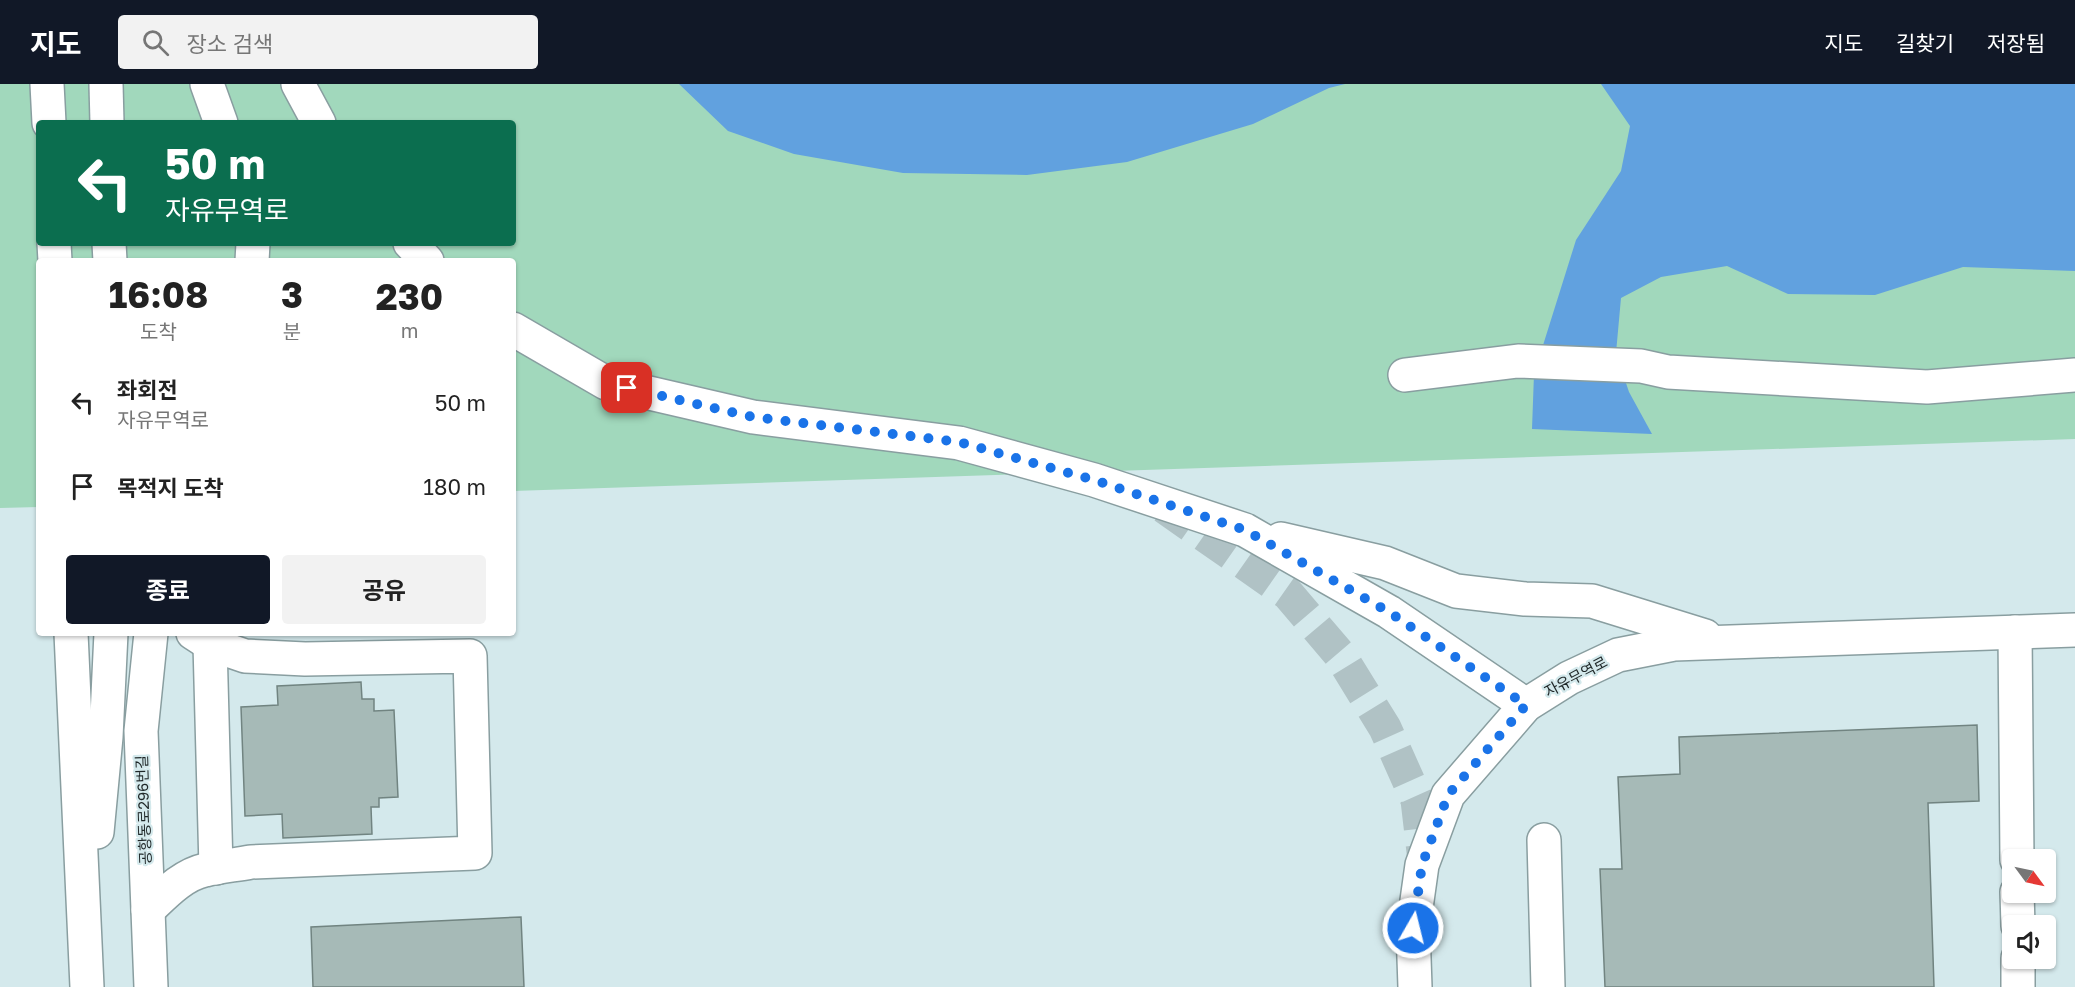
<!DOCTYPE html>
<html lang="ko">
<head>
<meta charset="utf-8">
<style>
	:root { --surface:#fff; --page:#f2f2f2; --text:#222; --muted:#767676; --accent:#111827 }
	body { margin:0; font-family:"Golos Text","Noto Sans KR",sans-serif; background:var(--page); color:var(--text); height:100vh; display:flex; flex-direction:column; font-size:22px; white-space:nowrap }
	* { box-sizing:border-box; margin:0 }
	p { font-size:20px; color:var(--muted) }
	.icon { flex:none; width:33px; height:33px; fill:none; stroke:currentColor; stroke-width:2; stroke-linecap:round; stroke-linejoin:round }
	.map { position:relative; flex:1; overflow:hidden }
	.details { position:absolute; left:36px; top:174px; width:480px; height:378px; display:flex; flex-direction:column; background:var(--surface); border-radius:6px; box-shadow:0 2px 4px #0004 }
	.details>* { flex:none }
	.guide { position:absolute; left:36px; top:36px; width:480px; height:126px; border-radius:6px; box-shadow:0 2px 4px #0004; background:#0b6e4f; color:#fff; overflow:hidden }
	.needle { width:39px; rotate:123deg }
	.controls { position:absolute; left:2002px; top:765px; display:grid; gap:12px }
	.controls a { display:grid; place-items:center; width:54px; height:54px; border-radius:6px; background:var(--surface); box-shadow:0 2px 4px #0004; font-size:30px }
	.pin { position:absolute; display:grid; place-items:center; width:51px; height:51px; color:#fff; margin:-26px; border-radius:12px; box-shadow:0 3px 9px #0006 }
	.me { position:absolute; width:66px; margin:-33px; rotate:8deg; stroke-linejoin:round; filter:drop-shadow(0 0 4px #0008) }
	.turn { display:flex; align-items:center; gap:21px; height:126px; padding:0 30px; font-size:27px }
	.turn .icon { width:78px; height:78px; stroke-width:2.5 }
	.turn b { display:block; font-size:42px; line-height:51px }
	.eta { display:flex; justify-content:space-evenly; align-items:center; height:102px; text-align:center }
	.eta b { font-size:36px; font-weight:700; line-height:42px }
	.cta { display:flex; gap:12px; margin-top:auto; padding:12px 30px }
	.cta a { flex:1; height:69px; border-radius:6px; background:var(--accent); color:#fff; font-size:24px; font-weight:700; line-height:69px; text-align:center }
	.cta a+a { background:var(--page); color:var(--text) }
	ul { padding:0; list-style:none }
	li { display:flex; align-items:center; gap:18px; height:84px; padding:0 30px }
	li div { flex:1 }
	li b { display:block; font-size:22px }
	li em { font-style:normal }
	header { display:flex; align-items:center; gap:36px; box-sizing:border-box; height:84px; padding:0 30px; background:var(--accent); color:#fff }
	header strong { font-size:28px }
	nav { display:flex; gap:33px; margin-inline-start:auto; font-size:21px }
	.search { width:420px; height:54px; background:var(--page); display:flex; align-items:center; gap:15px; box-sizing:border-box; padding:0 21px; border-radius:6px; color:var(--muted); font-size:22px }
	.map>svg:first-child { display:block }
</style>
</head>
<body>
<header>
<strong>지도</strong>
<div class="search"><svg class="icon" aria-label="search" viewBox="0 0 24 24"><circle cx="10" cy="10" r="6"/><path d="M15 15l6 6"/></svg>장소 검색</div>
<nav><a>지도</a><a>길찾기</a><a>저장됨</a></nav>
</header>
<div class="map">
<svg width="2075" height="903" viewBox="0 0 2075 903">
	<rect width="100%" height="100%" fill="#d4e9ec"/>
	<path fill="#a1d8bc" fill-rule="evenodd" d="M0 0H2075V355L513 407V177H39V423L0 424ZM39 39H513V159H39Z"/>
	<g fill="#61a1df">
		<polygon points="679,0 1345,0 1329,4 1253,40 1127,78 1027,91 903,89 794,70 728,47"/>
		<polygon points="1601,0 2075,0 2075,187 1963,183 1875,211 1788,210 1727,182 1661,193 1621,214 1616,269 1629,308 1652,350 1532,345 1534,290 1576,156 1621,87 1630,42"/>
	</g>
	<g fill="#a6bab7" stroke="#718481" stroke-width="1.5">
		<polygon points="361,598 362,615 374,615 374,627 394,626 398,713 379,714 379,723 371,723 372,750 283,754 282,730 245,732 241,623 278,621 277,602"/>
		<polygon points="1977,641 1979,717 1928,719 1934,903 1605,903 1600,785 1622,785 1618,693 1680,690 1679,653"/>
		<polygon points="521,833 524,903 313,903 311,843"/>
	</g>
	<g fill="none" stroke-linecap="round" stroke-linejoin="round">
		<polyline stroke="#b0c2c5" stroke-width="33" stroke-dasharray="33 16" stroke-linecap="butt" points="1164,423 1288,510 1340,571 1385,644 1417,716 1424,776"/>
		<g stroke="#899ea0" stroke-width="36">
			<g id="minor">
				<polyline points="47,0 49,39"/>
				<polyline points="106,0 107,39"/>
				<polyline points="207,0 221,39"/>
				<polyline points="298,0 319,39"/>
				<polyline points="54,159 55,177"/>
				<polyline points="109,159 110,177"/>
				<polyline points="410,159 427,177"/>
				<polyline points="252,177 253,159"/>
				<polyline points="513,245 606,299 753,333 959,359 1094,396 1245,446 1389,528 1526,621"/>
				<polyline points="1405,291 1518,277 1641,282 1668,288 1927,303 2075,291"/>
				<polyline points="1281,455 1385,479 1456,507 1525,515 1592,517 1705,552"/>
				<polyline points="2015,548 2017,776"/>
				<polyline points="71,549 87,903"/>
				<polyline points="151,549 141,647 151,903"/>
				<polyline points="210,560 216,784"/>
				<polyline points="97,748 106,653 111,549"/>
				<polyline points="1544,756 1548,903"/>
				<polyline points="2017,808 2018,842"/>
				<path d="M148 826C164 811 182 791 205 786 220 782 236 781 251 778L475 769 470 572 305 575 245 572 210 560 193 549"/>
				<polyline points="2018,874 2018,903"/>
				<polyline points="1415,903 1413,845 1422,781 1448,711 1526,621 1569,594 1618,571 1674,560 2075,546"/>
			</g>
		</g>
		<use href="#minor" stroke="#fff" stroke-width="33"/>
	</g>
	<g fill="none" stroke-linecap="round" stroke-linejoin="round">
		<polyline stroke="#1a73e8" stroke-width="10" stroke-dasharray="0 18" points="627,304 753,333 959,358 1094,396 1245,446 1389,528 1526,621 1448,711 1422,781 1413,844"/>
	</g>
	<g text-anchor="middle" stroke-width="4.5" stroke-linejoin="round" paint-order="stroke">
		<g font-size="15" fill="#1f2728" stroke="#d4e9ec">
			<text transform="translate(1576 593) rotate(-28)" y="5">자유무역로</text>
			<text transform="translate(144 726) rotate(-92)" y="5">공항동로296번길</text>
		</g>
	</g>
</svg>
<div class="controls">
<a><svg class="needle" viewBox="-14 -14 28 28"><path d="M0-13l5 13h-10z" fill="#e53935"/><path d="M0 13l5-13h-10z" fill="#767676"/></svg></a>
<a><svg class="icon" aria-label="sound" viewBox="0 0 24 24"><path d="M4 9h4l5-4v14l-5-4H4zM17 9q2 3 0 6"/></svg></a>
</div>
<div class="pin" style="left:627px;top:304px;background:#d93025"><svg class="icon" aria-label="arrive" viewBox="0 0 24 24"><path d="M6 21V4h12l-3 4 3 4H6"/></svg></div>
<svg class="me" style="left:1413px;top:844px" viewBox="-20 -20 40 40"><circle r="17" fill="#1a73e8" stroke="#fff" stroke-width="3"/><path d="M0-11L8 9 0 5-8 9z" fill="#fff"/></svg>
<div class="guide">
<div class="turn"><svg class="icon" aria-label="left" viewBox="0 0 24 24"><path d="M17 20v-9H6M10 6l-5 5 5 5"/></svg><div><b>50 m</b>자유무역로</div></div>
</div>
<section class="details">
<div class="eta">
<div><b>16:08</b><p>도착</p></div>
<div><b>3</b><p>분</p></div>
<div><b>230</b><p>m</p></div>
</div>
<ul>
<li><svg class="icon" aria-label="left" viewBox="0 0 24 24"><path d="M17 20v-9H6M10 6l-5 5 5 5"/></svg><div><b>좌회전</b><p>자유무역로</p></div><em>50 m</em></li>
<li><svg class="icon" aria-label="arrive" viewBox="0 0 24 24"><path d="M6 21V4h12l-3 4 3 4H6"/></svg><div><b>목적지 도착</b></div><em>180 m</em></li>
</ul>
<div class="cta"><a>종료</a><a>공유</a></div>
</section>
</div>
</body>
</html>
